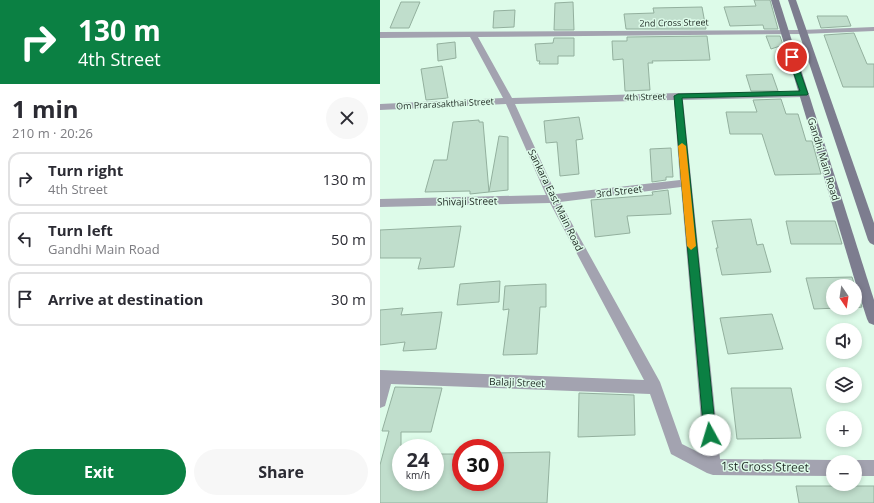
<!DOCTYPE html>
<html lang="en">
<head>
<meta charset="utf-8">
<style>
	:root { --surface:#fff; --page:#f7f7f7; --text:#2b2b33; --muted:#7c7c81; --line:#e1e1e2; --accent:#0b8043 }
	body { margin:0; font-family:"Open Sans",sans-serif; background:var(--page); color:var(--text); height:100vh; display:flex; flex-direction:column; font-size:15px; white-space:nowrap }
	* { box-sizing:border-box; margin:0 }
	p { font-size:13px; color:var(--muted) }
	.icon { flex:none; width:22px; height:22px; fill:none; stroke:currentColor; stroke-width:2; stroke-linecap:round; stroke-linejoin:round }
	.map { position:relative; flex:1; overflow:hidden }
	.drawer { display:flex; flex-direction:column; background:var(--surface); width:380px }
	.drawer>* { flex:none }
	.banner { background:#0b8043; color:#fff; overflow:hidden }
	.needle { width:26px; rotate:167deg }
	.controls { position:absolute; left:446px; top:279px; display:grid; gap:8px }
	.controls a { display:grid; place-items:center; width:36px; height:36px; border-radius:50%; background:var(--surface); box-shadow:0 2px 6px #0003; font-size:20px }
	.speed { position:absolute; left:12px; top:439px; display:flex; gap:8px; font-size:20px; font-weight:700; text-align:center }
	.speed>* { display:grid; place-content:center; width:52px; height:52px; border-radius:50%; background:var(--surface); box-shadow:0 2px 6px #0003; line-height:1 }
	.speed small { font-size:10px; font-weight:400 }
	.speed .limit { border:6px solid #d22; background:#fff; color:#111 }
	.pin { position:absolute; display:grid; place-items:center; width:34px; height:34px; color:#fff; margin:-17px; border:2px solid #fff; border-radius:50%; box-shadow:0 1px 4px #0007 }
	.me { position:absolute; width:44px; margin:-22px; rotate:354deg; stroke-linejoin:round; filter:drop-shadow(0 0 3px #0008) }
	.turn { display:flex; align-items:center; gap:14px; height:84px; padding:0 12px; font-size:18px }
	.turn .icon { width:52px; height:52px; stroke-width:2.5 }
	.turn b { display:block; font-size:28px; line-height:34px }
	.round { display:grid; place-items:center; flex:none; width:42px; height:42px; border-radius:21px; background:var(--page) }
	.headline { display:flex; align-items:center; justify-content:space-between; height:68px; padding:0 12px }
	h1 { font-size:24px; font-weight:700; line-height:30px }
	.button { display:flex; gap:8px; margin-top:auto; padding:8px 12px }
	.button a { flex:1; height:46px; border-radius:24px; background:var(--accent); color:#fff; font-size:16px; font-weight:700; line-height:46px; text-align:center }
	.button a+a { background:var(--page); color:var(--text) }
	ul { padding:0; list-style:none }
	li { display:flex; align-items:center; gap:12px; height:54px; margin:0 8px 6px; padding:0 4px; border:2px solid var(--line); border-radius:12px }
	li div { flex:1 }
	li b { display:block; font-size:15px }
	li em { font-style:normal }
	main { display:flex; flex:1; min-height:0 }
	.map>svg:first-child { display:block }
</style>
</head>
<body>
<main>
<section class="drawer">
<div class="banner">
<div class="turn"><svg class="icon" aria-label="right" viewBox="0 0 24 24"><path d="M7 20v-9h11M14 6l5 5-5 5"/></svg><div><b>130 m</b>4th Street</div></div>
</div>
<div class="headline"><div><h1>1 min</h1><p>210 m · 20:26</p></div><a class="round"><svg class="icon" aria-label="close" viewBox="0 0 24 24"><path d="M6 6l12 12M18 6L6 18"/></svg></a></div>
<ul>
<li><svg class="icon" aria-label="right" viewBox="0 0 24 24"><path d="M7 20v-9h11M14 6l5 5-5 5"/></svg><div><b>Turn right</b><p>4th Street</p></div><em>130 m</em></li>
<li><svg class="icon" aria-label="left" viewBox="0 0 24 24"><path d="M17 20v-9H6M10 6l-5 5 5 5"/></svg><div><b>Turn left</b><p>Gandhi Main Road</p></div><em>50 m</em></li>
<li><svg class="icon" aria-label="arrive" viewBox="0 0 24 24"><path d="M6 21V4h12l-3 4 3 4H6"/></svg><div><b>Arrive at destination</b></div><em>30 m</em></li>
</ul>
<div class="button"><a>Exit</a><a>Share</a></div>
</section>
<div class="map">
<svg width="494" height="503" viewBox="0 0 494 503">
	<rect width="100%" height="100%" fill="#ddfbe9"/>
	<g fill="#c0decc" stroke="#93b09e">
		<polygon points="374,0 390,0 398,29 384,29 383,25 350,26 344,7 376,6"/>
		<polygon points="21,2 40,2 29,28 10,28"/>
		<polygon points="193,2 194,30 174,30 175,3"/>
		<polygon points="322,7 326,29 246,29 244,14 274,13 273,8"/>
		<polygon points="135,10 134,27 113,28 114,11"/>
		<polygon points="437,16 467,16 471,26 441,28"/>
		<polygon points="474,33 487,64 494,64 494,87 463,87 444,35"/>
		<polygon points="327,36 330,60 272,61 273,63 268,63 270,90 245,91 243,59 233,60 232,41 247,41 247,37"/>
		<polygon points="386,36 400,36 403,45 391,49"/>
		<polygon points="174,38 194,38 194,56 178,56 178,64 159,64 160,61 157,61 155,44 173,43"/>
		<polygon points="75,42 76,58 58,61 57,44"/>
		<polygon points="62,66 68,98 46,100 41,69"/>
		<polygon points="392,74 398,91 371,91 366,75"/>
		<polygon points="401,99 406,114 418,114 426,141 432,141 441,174 395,175 382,134 350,134 346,112 377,112 373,100"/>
		<polygon points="199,117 203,139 196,140 199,174 180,176 177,142 166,143 164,121"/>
		<polygon points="99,120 99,122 103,122 109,192 90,194 90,191 45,192 54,160 67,160 73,122"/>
		<polygon points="119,136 128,137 128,190 109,192"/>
		<polygon points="291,148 293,177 286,177 286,180 272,182 270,149"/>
		<polygon points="288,190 291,214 247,216 250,233 215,237 211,200 273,195 272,192"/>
		<polygon points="371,219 377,245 383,244 391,272 342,275 336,248 338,248 332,221"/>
		<polygon points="406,221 455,221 462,244 411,244"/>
		<polygon points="81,226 74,267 38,269 41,258 0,258 0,230"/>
		<polygon points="472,277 475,286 453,286 453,308 458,308 434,309 426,278"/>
		<polygon points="120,281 119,302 77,305 80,284"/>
		<polygon points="166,284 166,307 160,307 157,354 123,355 129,309 123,310 125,286"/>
		<polygon points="475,287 478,295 482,307 475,308"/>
		<polygon points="23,308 21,315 62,312 56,349 23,351 25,342 0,345 0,310"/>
		<polygon points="392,314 403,349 348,354 340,318"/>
		<polygon points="15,387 62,388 51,432 21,432 21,482 55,482 55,454 81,454 81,482 115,482 115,453 170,452 167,503 0,503 0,465 9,431 2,431"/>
		<polygon points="351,388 411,388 421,438 357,439"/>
		<polygon points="199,393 254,395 255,435 198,437"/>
		<polygon points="416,486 494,486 494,503 419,503"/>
	</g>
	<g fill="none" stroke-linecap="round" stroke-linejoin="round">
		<g fill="#a3a3b0" fill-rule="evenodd">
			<path d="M494 27V31L422 34 98 37 132 98 298 93 427 92 429 94 424 97 303 100 340 459 453 460 457 462H453V476L333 475 327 473 291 454 270 394 11 384 5 406 0 408V370L264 380 170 203 0 207V199L166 195 126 104 0 110V104L123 98 90 37 0 38V32L422 30ZM294 100 300 180 176 194 135 104ZM301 187 324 455 302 444 280 382 180 202Z"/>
			<polygon points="475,460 494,460 494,476 475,476 475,462 471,462"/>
		</g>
		<g fill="#7d7d8f" fill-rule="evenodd">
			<polygon points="391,0 399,0 494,300 494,325 489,323 487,319 478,291"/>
			<polygon points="408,0 416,0 494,223 494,245 490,243 488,240"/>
		</g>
	</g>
	<polygon fill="#0b8043" stroke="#07532c" points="409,55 415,57 428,94 427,95 302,98 336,435 334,439 330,441 326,439 324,435 294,96 298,94 420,91 408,57"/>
	<polygon fill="#f59e0b" points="302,143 306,146 316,246 311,250 307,246 298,146"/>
	<g text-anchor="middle" stroke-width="3" stroke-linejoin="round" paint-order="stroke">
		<g font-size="9" fill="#1f2a24" stroke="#ddfbe9">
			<text transform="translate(294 23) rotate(-1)" y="3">2nd Cross Street</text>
			<text transform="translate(265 97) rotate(-2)" y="3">4th Street</text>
			<text transform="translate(65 104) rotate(-3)" y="3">Om Prarasakthai Street</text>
		</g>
		<g font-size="10" fill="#1f2a24" stroke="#ddfbe9">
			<text transform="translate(444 159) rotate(73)" y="4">Gandhi Main Road</text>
			<text transform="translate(239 191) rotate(-7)" y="4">3rd Street</text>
			<text transform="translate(176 200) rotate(64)" y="4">Sankara East Main Road</text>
			<text transform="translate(87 201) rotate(-1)" y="4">Shivaji Street</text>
			<text transform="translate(137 382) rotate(2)" y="4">Balaji Street</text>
		</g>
		<g font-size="12" fill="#1f2a24" stroke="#ddfbe9">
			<text transform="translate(385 467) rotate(1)" y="4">1st Cross Street</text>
		</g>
	</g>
</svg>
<div class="controls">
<a><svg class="needle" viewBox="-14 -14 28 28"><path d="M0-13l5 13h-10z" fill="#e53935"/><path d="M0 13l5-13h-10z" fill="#7c7c81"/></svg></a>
<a><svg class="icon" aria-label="sound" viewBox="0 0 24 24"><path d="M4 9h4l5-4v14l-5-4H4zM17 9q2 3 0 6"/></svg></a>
<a><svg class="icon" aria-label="layers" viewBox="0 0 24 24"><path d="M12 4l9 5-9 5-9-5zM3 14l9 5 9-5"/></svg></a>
<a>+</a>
<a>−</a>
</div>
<div class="speed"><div>24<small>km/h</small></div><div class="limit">30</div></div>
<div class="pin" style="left:412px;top:57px;background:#d93025"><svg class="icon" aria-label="arrive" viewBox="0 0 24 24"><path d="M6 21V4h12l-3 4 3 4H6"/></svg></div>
<svg class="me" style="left:330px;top:435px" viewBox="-20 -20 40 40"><circle r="19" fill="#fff"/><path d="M0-13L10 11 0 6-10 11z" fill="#0b8043"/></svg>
</div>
</main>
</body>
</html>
